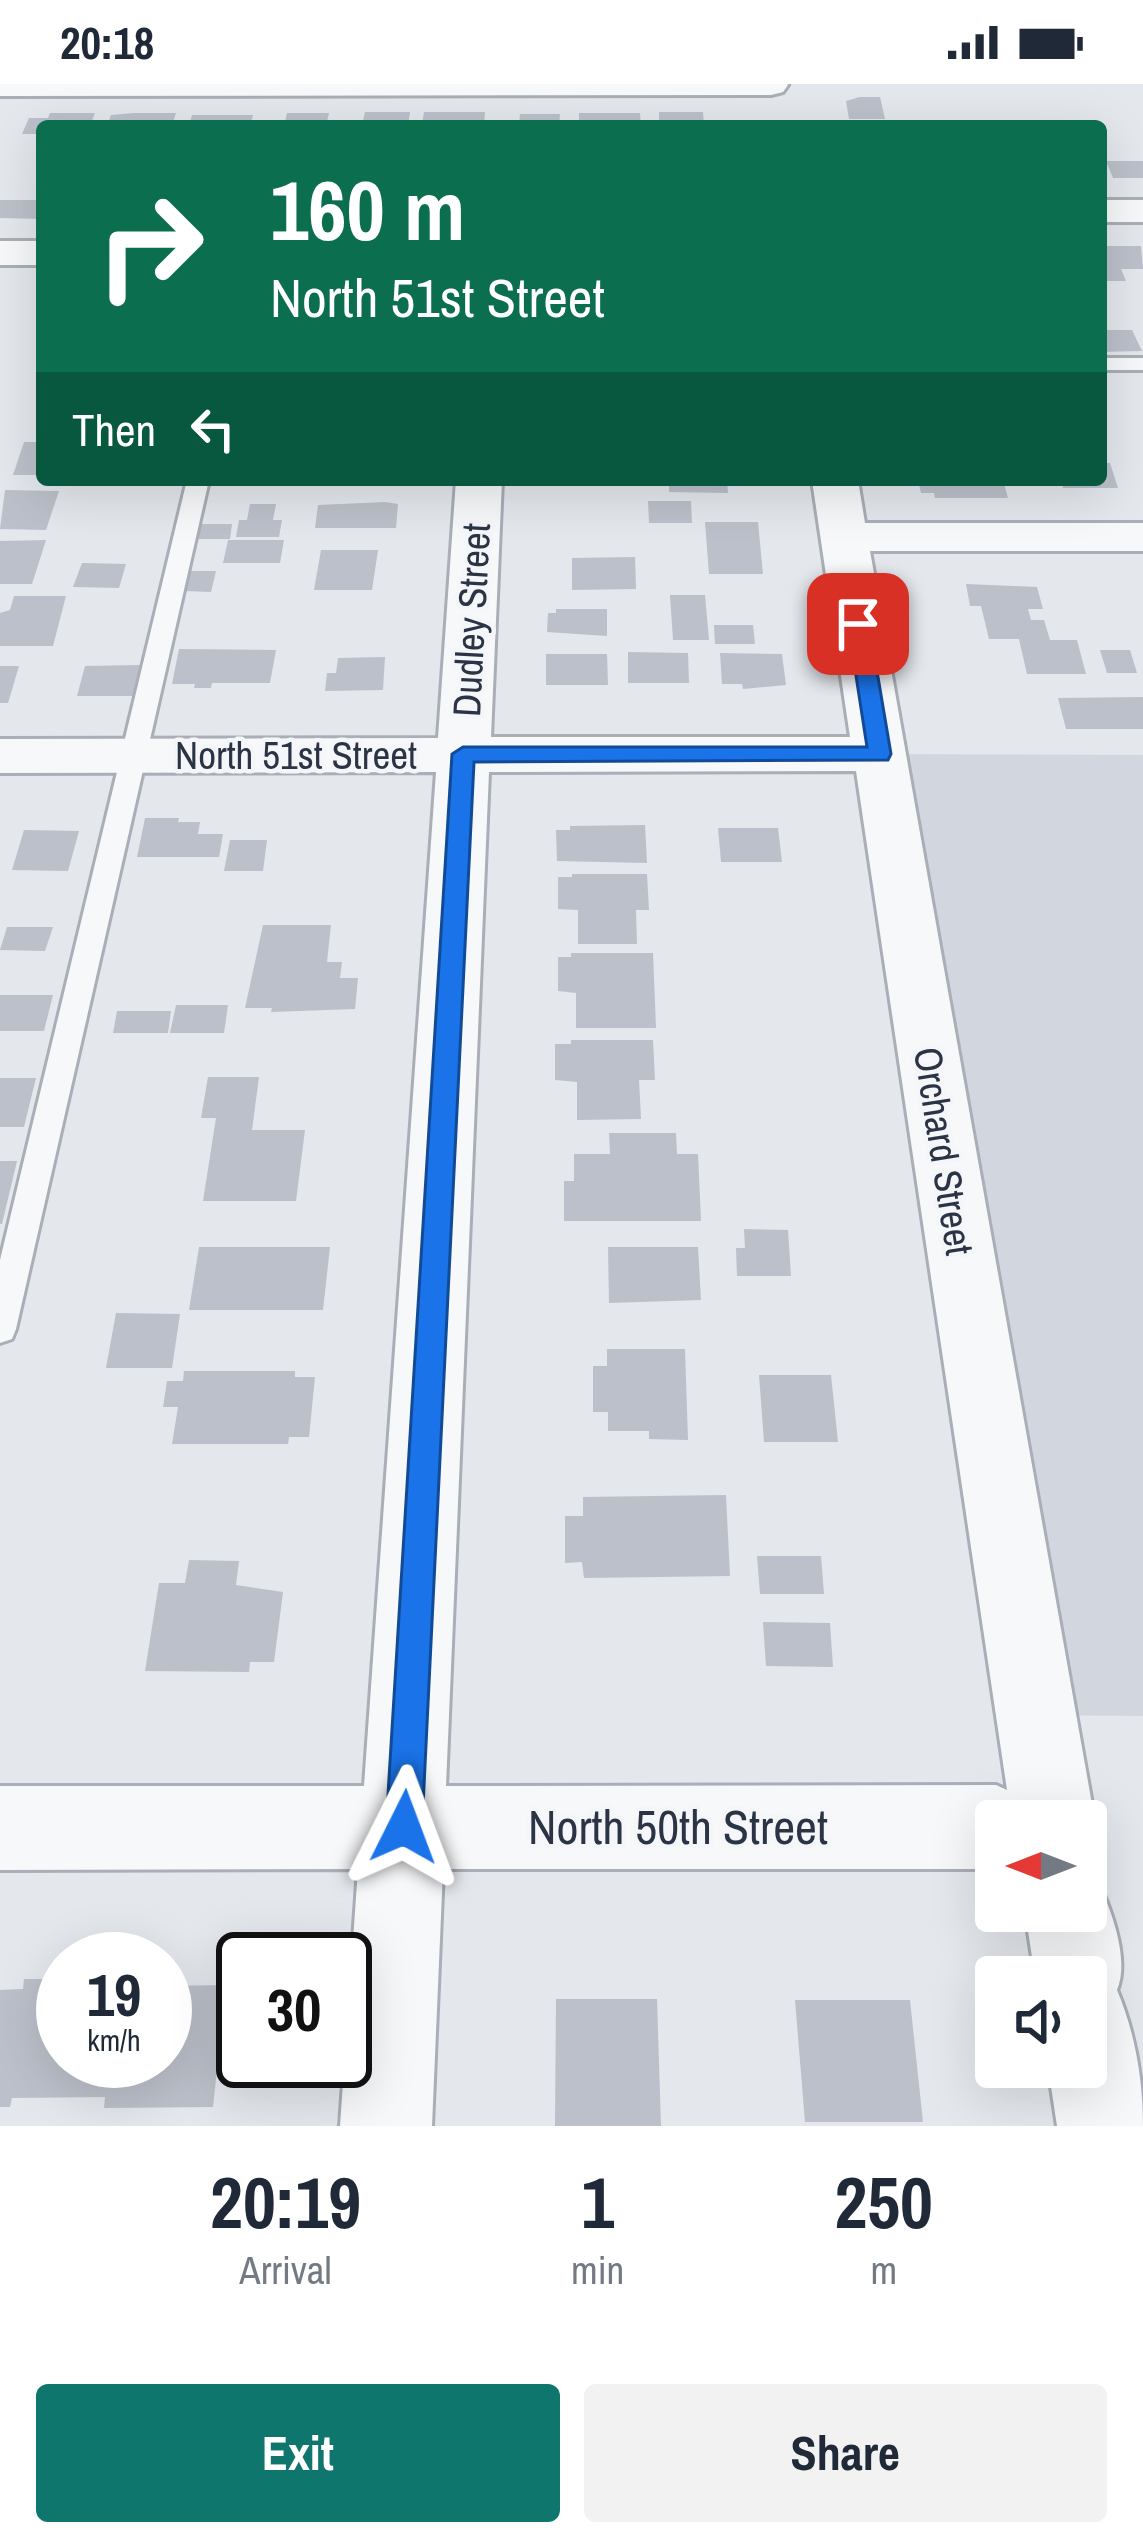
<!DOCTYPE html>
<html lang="en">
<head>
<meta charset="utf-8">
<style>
	:root { --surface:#fff; --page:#f2f2f3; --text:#1f2937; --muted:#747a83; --accent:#0f766e }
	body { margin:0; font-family:"Archivo Narrow",sans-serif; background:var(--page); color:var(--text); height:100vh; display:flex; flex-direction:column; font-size:45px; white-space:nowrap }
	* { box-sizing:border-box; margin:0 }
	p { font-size:39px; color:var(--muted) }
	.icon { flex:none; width:66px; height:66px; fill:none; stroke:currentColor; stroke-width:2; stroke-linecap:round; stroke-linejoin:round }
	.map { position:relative; height:2042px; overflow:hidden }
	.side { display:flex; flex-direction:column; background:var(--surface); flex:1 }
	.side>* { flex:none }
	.hud { position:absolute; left:36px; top:36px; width:1071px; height:366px; border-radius:12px; box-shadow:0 12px 48px #0002; background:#0b6e4f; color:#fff; overflow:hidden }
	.needle { width:78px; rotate:270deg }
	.fabs { position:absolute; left:975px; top:1716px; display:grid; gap:24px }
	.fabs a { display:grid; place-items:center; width:132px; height:132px; border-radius:12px; background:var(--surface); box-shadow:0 12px 48px #0002; font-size:60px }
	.speed { position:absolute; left:36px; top:1848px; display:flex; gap:24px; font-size:60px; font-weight:700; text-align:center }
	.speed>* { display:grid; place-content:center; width:156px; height:156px; border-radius:50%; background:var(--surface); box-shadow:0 12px 48px #0002; line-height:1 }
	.speed small { font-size:30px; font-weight:400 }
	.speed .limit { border:6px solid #111; border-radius:18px; background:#fff; color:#111 }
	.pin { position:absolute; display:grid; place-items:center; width:102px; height:102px; color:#fff; margin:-51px; border-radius:24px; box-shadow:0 6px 18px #0006 }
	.me { position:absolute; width:132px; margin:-66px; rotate:3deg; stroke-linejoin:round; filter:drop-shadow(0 0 9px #0008) }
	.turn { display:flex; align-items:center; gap:42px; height:252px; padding:0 36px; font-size:54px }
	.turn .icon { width:156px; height:156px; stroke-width:2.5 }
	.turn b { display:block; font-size:84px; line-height:102px }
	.then { display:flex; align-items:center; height:114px; padding:0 36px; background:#0003; gap:24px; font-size:45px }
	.eta { display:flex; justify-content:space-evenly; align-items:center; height:204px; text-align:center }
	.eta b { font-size:72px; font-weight:800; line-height:84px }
	.action { display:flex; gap:24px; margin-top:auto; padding:24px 36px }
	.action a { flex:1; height:138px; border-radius:12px; background:var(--accent); color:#fff; font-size:48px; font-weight:800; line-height:138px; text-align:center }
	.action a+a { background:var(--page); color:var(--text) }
	.status { display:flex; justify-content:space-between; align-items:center; height:84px; padding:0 60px; background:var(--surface); direction:ltr }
	.status svg { height:33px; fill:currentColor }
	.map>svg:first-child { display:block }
</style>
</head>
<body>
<div class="status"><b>20:18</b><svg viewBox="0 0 49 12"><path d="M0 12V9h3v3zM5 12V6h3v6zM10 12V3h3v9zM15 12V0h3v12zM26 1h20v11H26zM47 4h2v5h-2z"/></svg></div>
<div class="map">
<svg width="1143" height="2042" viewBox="0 0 1143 2042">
	<rect width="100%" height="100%" fill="#e4e7ec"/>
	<polygon fill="#d2d6de" points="880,670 1143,671 1143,1632 1036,1631"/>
	<g fill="#bbc0ca">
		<polygon points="860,13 880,13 885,35 849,35 846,17"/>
		<polygon points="365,28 410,28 408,42 362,42"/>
		<polygon points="424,28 485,28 484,42 422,42"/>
		<polygon points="659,28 703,28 704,42 659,42"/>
		<polygon points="50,29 95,29 90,42 42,42 42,50 22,50 29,34 48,34"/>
		<polygon points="134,29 176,29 172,42 107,42 111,31"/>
		<polygon points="287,29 329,29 326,42 284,42"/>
		<polygon points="579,29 640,29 641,42 579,42"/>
		<polygon points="520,30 560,30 559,42 519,42"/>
		<polygon points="192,31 253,31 250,42 189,42"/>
		<polygon points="1106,77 1143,77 1143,94 1113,94"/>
		<polygon points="0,116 42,116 42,135 0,134"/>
		<polygon points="1101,162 1141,162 1143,185 1121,185 1126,197 1101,197"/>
		<polygon points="1101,246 1132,246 1142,267 1101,268"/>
		<polygon points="24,358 42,358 42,391 13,391"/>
		<polygon points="1101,379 1110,379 1118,404 1063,404 1061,396 1101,396"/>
		<polygon points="97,396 178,396 176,401 96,401"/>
		<polygon points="669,396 727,396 728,409 669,408"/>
		<polygon points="918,396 1003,396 1008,414 935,414 934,409 921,409"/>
		<polygon points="5,406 59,407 46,446 0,445"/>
		<polygon points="648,417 691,417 692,439 649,439"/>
		<polygon points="385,418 398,420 396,444 315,444 318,421"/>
		<polygon points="250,420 276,420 273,436 282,436 279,453 236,453 239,436 247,436"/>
		<polygon points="705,438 758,438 763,490 709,490"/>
		<polygon points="196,440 232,440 230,455 193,455"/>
		<polygon points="46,456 32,500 0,500 0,457"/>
		<polygon points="228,456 284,456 280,479 223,479"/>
		<polygon points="321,466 378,466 372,506 314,506"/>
		<polygon points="635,473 636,505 572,506 572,474"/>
		<polygon points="82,479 126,480 119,504 73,503"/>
		<polygon points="189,487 216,487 211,508 185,507"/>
		<polygon points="966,500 1037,503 1043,525 1028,525 1031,536 1044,536 1050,556 1077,556 1086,590 1027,590 1019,555 989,555 981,522 970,522"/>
		<polygon points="670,511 705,511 709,556 673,556"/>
		<polygon points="14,512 66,512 53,562 0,562 0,529 10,526"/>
		<polygon points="556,525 607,525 607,552 547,548 548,529 556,529"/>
		<polygon points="714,541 753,541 755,560 715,560"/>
		<polygon points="179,565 276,566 270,599 212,599 211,604 194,604 195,600 172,600"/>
		<polygon points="1100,566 1130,566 1137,589 1107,589"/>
		<polygon points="628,568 688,569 689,599 628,599"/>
		<polygon points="720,569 782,570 786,601 743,605 742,600 722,600"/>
		<polygon points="546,570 607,570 608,601 546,601"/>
		<polygon points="385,573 383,606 325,607 327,589 336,589 338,574"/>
		<polygon points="140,581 133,612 77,612 85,582"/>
		<polygon points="0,582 19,582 8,619 0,619"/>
		<polygon points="1143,613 1143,645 1066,645 1058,614"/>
		<polygon points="145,734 179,734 178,738 200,738 198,750 223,750 219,773 137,773"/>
		<polygon points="645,741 647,779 557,777 556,746 570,746 570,742"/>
		<polygon points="718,744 778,744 782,778 721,778"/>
		<polygon points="24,746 79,747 68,787 12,786"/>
		<polygon points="230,756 267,756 263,787 224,787"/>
		<polygon points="572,790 647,790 649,826 636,826 637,860 578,860 578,826 558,825 558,793 572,793"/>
		<polygon points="263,841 331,841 327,878 342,878 340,894 358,894 355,925 271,928 272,924 245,924"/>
		<polygon points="7,843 53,843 45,867 0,866"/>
		<polygon points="571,869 653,869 656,944 576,944 576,909 558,907 558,873 571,873"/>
		<polygon points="0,911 53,911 44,947 0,947"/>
		<polygon points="176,921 228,921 224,949 170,949"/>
		<polygon points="117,927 171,927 168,949 113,949"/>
		<polygon points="571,956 653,956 655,996 639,996 641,1035 577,1036 577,998 555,996 555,960 571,960"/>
		<polygon points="208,993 259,993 252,1046 305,1046 296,1117 203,1117 216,1034 201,1034"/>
		<polygon points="0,994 36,994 24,1043 0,1043"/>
		<polygon points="609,1049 676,1049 677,1070 698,1070 701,1137 564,1137 564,1097 574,1097 574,1070 610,1070"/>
		<polygon points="0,1077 17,1077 2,1140 0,1140"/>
		<polygon points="744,1145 788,1146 791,1192 737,1192 736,1164 745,1164"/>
		<polygon points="199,1163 330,1163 323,1226 189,1226"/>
		<polygon points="608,1163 698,1163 701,1216 609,1219"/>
		<polygon points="116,1229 180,1230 172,1284 106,1284"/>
		<polygon points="607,1265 685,1265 688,1356 649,1355 649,1347 608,1347 608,1328 593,1328 593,1282 607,1282"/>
		<polygon points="184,1287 295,1287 295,1293 315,1293 309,1353 289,1353 288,1360 172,1360 178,1323 163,1323 167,1297 183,1297"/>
		<polygon points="759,1291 831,1291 838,1358 764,1358"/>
		<polygon points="726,1411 730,1492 584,1494 582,1478 565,1479 565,1432 583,1432 583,1413"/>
		<polygon points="757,1472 821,1472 824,1510 760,1510"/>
		<polygon points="189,1476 239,1477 236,1501 283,1508 274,1578 250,1578 249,1588 145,1587 159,1499 185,1499"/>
		<polygon points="763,1538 830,1539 833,1583 766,1582"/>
		<polygon points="24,1895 63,1895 63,1977 165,1977 165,1902 226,1901 213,2023 104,2024 105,2013 12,2014 10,2023 0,2023 0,1906 23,1905"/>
		<polygon points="556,1915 657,1915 661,2042 555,2042"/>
		<polygon points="795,1916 910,1916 923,2038 805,2038"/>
	</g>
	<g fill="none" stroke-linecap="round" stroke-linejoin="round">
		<g stroke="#a9aeb7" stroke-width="6">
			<g id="lane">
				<rect x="1101" y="274" width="42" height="12"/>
				<polygon points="187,396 209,396 16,1245 12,1255 0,1259 0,1176"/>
			</g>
		</g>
		<g stroke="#a9aeb7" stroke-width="6">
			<g id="street">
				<polygon points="0,0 787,0 788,1 783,8 771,11 0,12"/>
				<rect x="1101" y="116" width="42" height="22"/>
				<rect x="0" y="157" width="42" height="24"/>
				<path d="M456 396H502L491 653H850L812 396H858L865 439H1143V467H870L1095 1737 1086 1758V1737H996V1785H443L432 2042H340L358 1785 0 1786V1702H364L436 688 0 689V655L438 654ZM856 687 1007 1706 996 1701 446 1702 489 688Z"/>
				<path d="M1086 1792 1098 1797C1111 1826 1130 1875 1117 1906 1135 1949 1143 1995 1143 2042H1057L1048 1983H1086V1893H1035L1025 1827H1086Z"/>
			</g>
		</g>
		<use href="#lane" fill="#f7f8fa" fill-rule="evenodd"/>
		<use href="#street" fill="#f7f8fa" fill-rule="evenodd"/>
	</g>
	<polygon fill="#1a73e8" stroke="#114b97" stroke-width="3" points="858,533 869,540 891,670 888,676 474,678 422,1743 417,1756 404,1761 391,1756 386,1743 452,670 463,663 867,663 848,540"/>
	<g text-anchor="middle" stroke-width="9" stroke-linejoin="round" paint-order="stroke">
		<g font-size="39" fill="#2b3445" stroke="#f4f6f9">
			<text transform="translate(471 536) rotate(-87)" y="14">Dudley Street</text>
			<text x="296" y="685">North 51st Street</text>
			<text transform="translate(944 1067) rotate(81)" y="14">Orchard Street</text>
		</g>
		<g font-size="48" fill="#2b3445" stroke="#f4f6f9">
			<text x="678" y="1760">North 50th Street</text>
		</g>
	</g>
</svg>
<div class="fabs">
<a><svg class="needle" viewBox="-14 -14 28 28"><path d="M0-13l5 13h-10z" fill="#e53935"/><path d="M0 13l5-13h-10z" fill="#747a83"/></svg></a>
<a><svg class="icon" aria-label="sound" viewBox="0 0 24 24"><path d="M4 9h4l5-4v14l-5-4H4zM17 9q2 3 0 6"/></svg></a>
</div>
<div class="speed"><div>19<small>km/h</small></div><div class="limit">30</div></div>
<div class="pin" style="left:858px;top:540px;background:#d93025"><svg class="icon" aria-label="arrive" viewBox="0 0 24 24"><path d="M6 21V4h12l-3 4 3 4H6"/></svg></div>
<svg class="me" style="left:404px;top:1743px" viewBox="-20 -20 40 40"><path d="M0-17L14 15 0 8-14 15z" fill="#1a73e8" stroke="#fff" stroke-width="4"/></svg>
<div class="hud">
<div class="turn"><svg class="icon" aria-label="right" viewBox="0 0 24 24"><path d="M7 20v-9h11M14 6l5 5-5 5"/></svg><div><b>160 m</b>North 51st Street</div></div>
<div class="then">Then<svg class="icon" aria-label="left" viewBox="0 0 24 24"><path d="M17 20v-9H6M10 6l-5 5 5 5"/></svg></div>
</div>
</div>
<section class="side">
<div class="eta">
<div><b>20:19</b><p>Arrival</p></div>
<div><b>1</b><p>min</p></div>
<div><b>250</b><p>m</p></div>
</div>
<div class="action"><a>Exit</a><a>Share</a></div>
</section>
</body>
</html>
